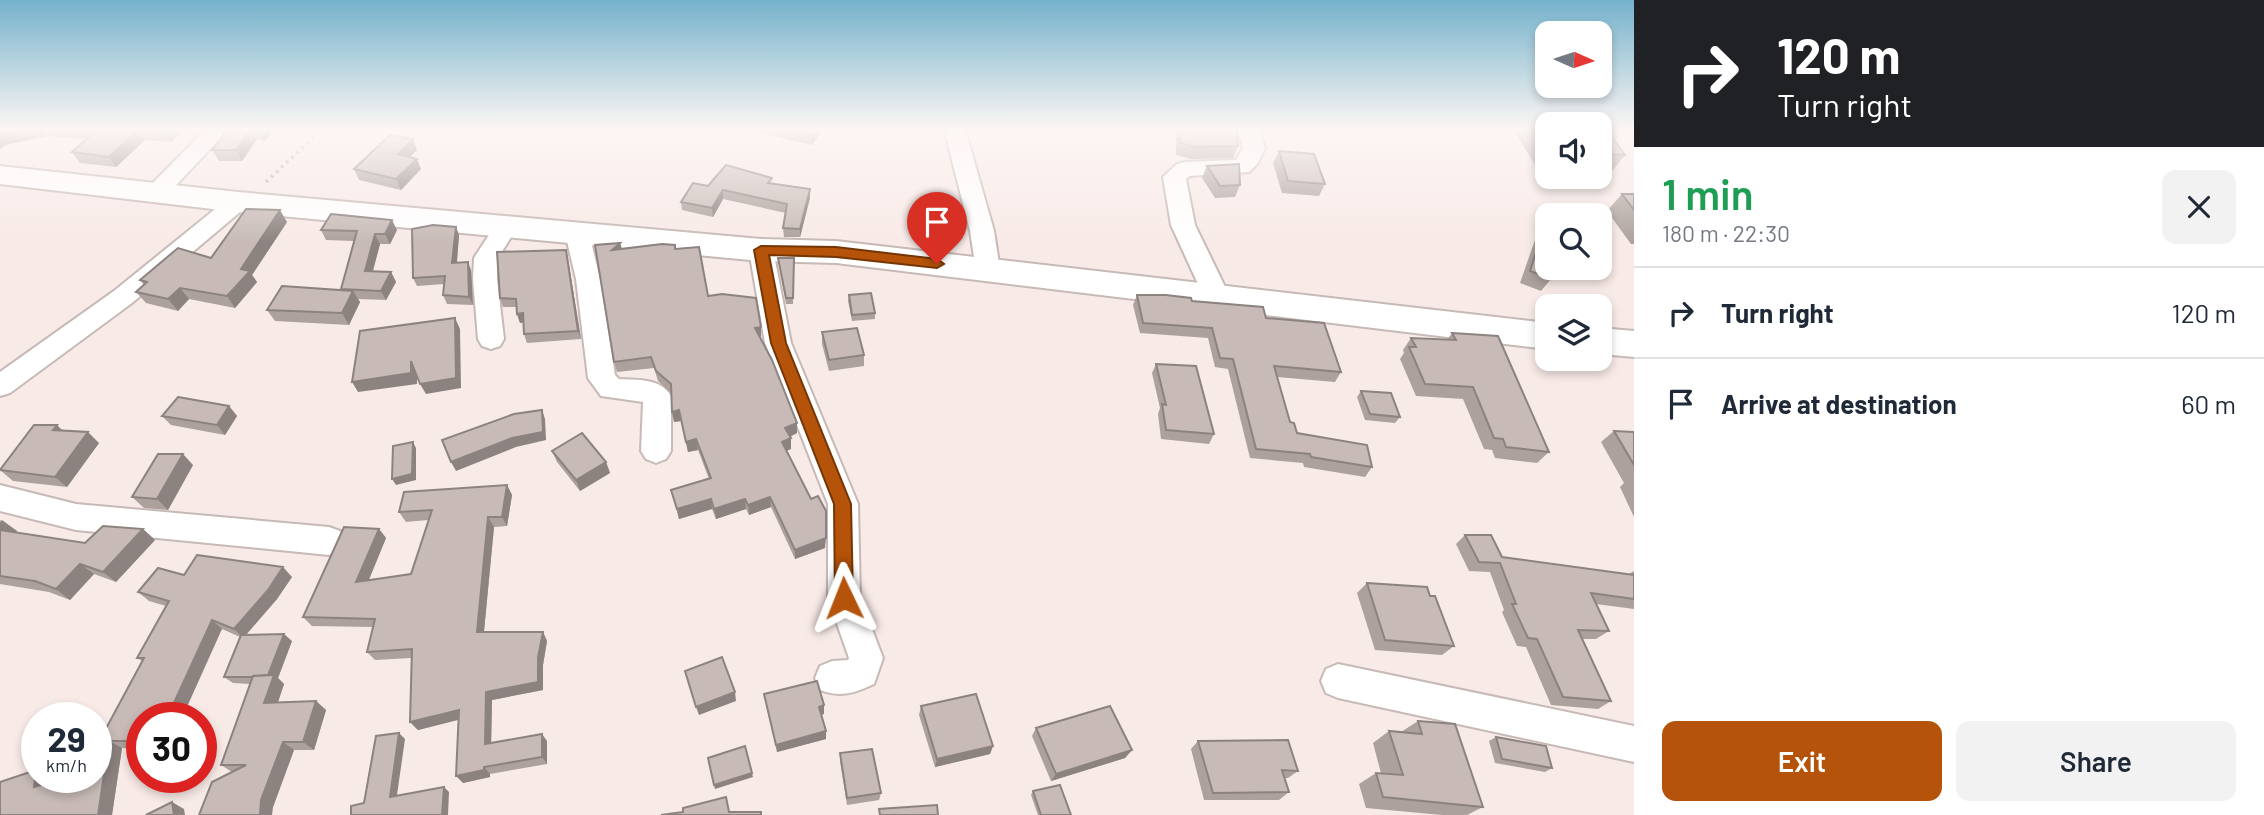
<!DOCTYPE html>
<html lang="en">
<head>
<meta charset="utf-8">
<style>
	:root { --surface:#fff; --page:#f2f2f3; --text:#1f2937; --muted:#747a83; --line:#e0e1e3; --accent:#b45309 }
	body { margin:0; font-family:Barlow,sans-serif; background:var(--page); color:var(--text); height:100vh; display:flex; flex-direction:column; font-size:26px; white-space:nowrap }
	* { box-sizing:border-box; margin:0 }
	p { font-size:23px; color:var(--muted) }
	.icon { flex:none; width:38px; height:38px; fill:none; stroke:currentColor; stroke-width:2; stroke-linecap:round; stroke-linejoin:round }
	.map { position:relative; flex:1; overflow:hidden }
	.drawer { display:flex; flex-direction:column; background:var(--surface); width:630px }
	.drawer>* { flex:none }
	.top-card { background:#202124; color:#fff; overflow:hidden }
	.needle { width:46px; rotate:93deg }
	.buttons { position:absolute; left:1535px; top:21px; display:grid; gap:14px }
	.buttons a { display:grid; place-items:center; width:77px; height:77px; border-radius:14px; background:var(--surface); box-shadow:0 4px 10px #0003; font-size:35px }
	.speed { position:absolute; left:21px; top:702px; display:flex; gap:14px; font-size:35px; font-weight:700; text-align:center }
	.speed>* { display:grid; place-content:center; width:91px; height:91px; border-radius:50%; background:var(--surface); box-shadow:0 4px 10px #0003; line-height:1 }
	.speed small { font-size:18px; font-weight:400 }
	.speed .limit { border:10px solid #d22; background:#fff; color:#111 }
	.pin { position:absolute; display:grid; place-items:center; width:60px; height:60px; color:#fff; margin:-72px -30px; border-radius:50% 50% 50% 0; rotate:-45deg; box-shadow:0 0 7px #0007 }
	.pin .icon { rotate:45deg }
	.me { position:absolute; width:77px; margin:-38px; rotate:358deg; stroke-linejoin:round; filter:drop-shadow(0 0 5px #0008) }
	.turn { display:flex; align-items:center; gap:24px; height:147px; padding:0 28px; font-size:32px }
	.turn .icon { width:91px; height:91px; stroke-width:2.5 }
	.turn b { display:block; font-size:49px; line-height:60px }
	.round { display:grid; place-items:center; flex:none; width:74px; height:74px; border-radius:14px; background:var(--page) }
	.head { display:flex; align-items:center; justify-content:space-between; height:119px; padding:0 28px }
	h1 { font-size:42px; font-weight:600; line-height:52px; color:#1e9e55 }
	.button { display:flex; gap:14px; margin-top:auto; padding:14px 28px }
	.button a { flex:1; height:80px; border-radius:14px; background:var(--accent); color:#fff; font-size:28px; font-weight:600; line-height:80px; text-align:center }
	.button a+a { background:var(--page); color:var(--text) }
	ul { padding:0; list-style:none }
	li { display:flex; align-items:center; gap:21px; height:91px; padding:0 28px; border-top:2px solid var(--line) }
	li div { flex:1 }
	li b { display:block; font-size:26px }
	li em { font-style:normal }
	main { display:flex; flex:1; min-height:0 }
	.map>svg:first-child { display:block }
</style>
</head>
<body>
<main>
<div class="map">
<svg width="1634" height="815" viewBox="0 0 1634 815">
	<rect width="100%" height="100%" fill="#f8eae7"/>
	<g fill="none" stroke-linecap="round" stroke-linejoin="round">
		<g stroke="#c6b9b6" stroke-width="4">
			<g id="street">
				<polygon points="206,129 229,129 164,198 148,198 145,193 148,188"/>
				<polygon points="944,129 965,129 994,231 1000,270 997,276 988,278 979,276 976,270 970,231"/>
				<polygon points="1238,129 1259,129 1265,148 1258,163 1249,172 1190,176 1186,179 1195,225 1230,297 1226,303 1217,306 1208,303 1204,297 1171,225 1163,177 1177,164 1185,162 1236,160 1243,148"/>
				<polygon points="238,195 246,197 249,202 246,207 132,303 10,393 0,396 0,372 114,291 230,197"/>
				<polygon points="506,218 514,221 518,226 498,258 497,279 504,339 500,346 491,349 482,346 478,339 473,279 474,258 498,221"/>
				<path d="M577 225 585 228 589 233 600 279 615 375 619 379C637 380 661 378 671 396V451L666 459 656 463 646 459 641 451 643 402 601 396 588 378 576 279 565 233 569 228Z"/>
				<path d="M761 242 770 244 773 250 791 343 858 504 860 598 883 658 874 684C855 693 840 698 820 690L815 678 820 666 832 661 848 660 849 658 828 598V504L765 343 749 250 752 244Z"/>
				<polygon points="0,485 76,504 329,527 340,531 345,541 340,551 329,555 76,530 0,511"/>
				<polygon points="1338,664 1634,726 1634,762 1338,698 1326,693 1321,681 1326,669"/>
			</g>
		</g>
		<g stroke="#c6b9b6" stroke-width="4">
			<g id="secondary">
				<polygon points="0,166 238,192 761,239 836,241 1547,323 1547,349 836,263 761,261 238,212 0,184"/>
				<polygon points="1600,328 1634,331 1634,357 1600,354"/>
			</g>
		</g>
		<polyline stroke="#b6aba9" stroke-width="3.5" stroke-dasharray="2.5 4.5" stroke-linecap="butt" points="266,182 322,129"/>
		<use href="#street" fill="#fff" fill-rule="evenodd"/>
		<use href="#secondary" fill="#fff" fill-rule="evenodd"/>
	</g>
	<g fill="#aca19d">
		<polygon points="0,129 183,129 171,142 145,140 116,167 80,163 72,152 87,139 46,136 5,145"/>
		<polygon points="228,129 274,129 265,141 257,139 242,161 219,161 212,150"/>
		<polygon points="745,129 823,129 812,145"/>
		<polygon points="1176,129 1220,129 1238,146 1233,158 1191,159 1176,155"/>
		<polygon points="1513,129 1547,129 1547,166 1535,165"/>
		<polygon points="1600,129 1625,155 1612,171 1600,170"/>
		<polygon points="417,150 410,157 421,169 401,190 359,180 354,169"/>
		<polygon points="1279,151 1325,184 1319,196 1282,193 1273,163"/>
		<polygon points="1207,166 1240,185 1235,197 1215,198 1202,178"/>
		<polygon points="772,184 810,189 810,198 800,237 784,237 783,228 786,213 723,199 713,217 682,210 681,202 708,186"/>
		<polygon points="1622,194 1634,194 1634,244 1631,244 1607,211"/>
		<polygon points="287,222 252,275 257,282 235,308 189,299 178,311 146,303 136,292 144,285 140,280 211,258"/>
		<polygon points="456,227 459,235 457,263 471,270 473,305 447,304 443,295 444,284 417,286 413,278"/>
		<polygon points="1544,228 1551,279 1541,291 1520,283 1535,240"/>
		<polygon points="321,230 397,230 390,244 380,244 373,271 391,272 396,282 386,300 358,299 360,302 349,325 275,321 267,310 341,290 354,241 326,240"/>
		<polygon points="620,243 622,249 675,249 708,296 761,327 761,337 760,338 797,423 797,433 790,437 791,438 791,449 786,451 825,548 795,559 771,507 749,515 746,509 716,519 712,509 679,519 671,490 709,479 698,450 688,452 681,421 674,422 671,393 658,381 654,368 617,372 614,362"/>
		<polygon points="566,250 568,259 581,339 527,343 524,334 524,322 520,323 517,314 517,307 503,307 500,298"/>
		<polygon points="778,258 794,258 793,304 786,304"/>
		<polygon points="849,295 875,313 875,319 852,321 848,301"/>
		<polygon points="1137,295 1192,301 1266,318 1341,372 1335,382 1277,377 1290,422 1297,433 1372,467 1365,477 1304,467 1303,463 1250,458 1228,369 1215,367 1208,338 1140,333 1133,305"/>
		<polygon points="822,332 864,355 864,366 829,371 822,344"/>
		<polygon points="1452,333 1549,452 1537,463 1495,458 1492,450 1484,449 1463,399 1416,396 1400,359 1404,353 1403,350 1411,338 1447,340"/>
		<polygon points="1156,364 1214,434 1209,444 1161,439 1158,414 1160,408 1152,373"/>
		<polygon points="1361,391 1400,417 1395,423 1365,420 1357,397"/>
		<polygon points="229,406 237,416 225,435 171,425 162,416"/>
		<polygon points="63,430 99,443 67,487 13,481 0,470"/>
		<polygon points="1614,431 1634,432 1634,517 1620,487 1624,483 1601,442"/>
		<polygon points="552,451 606,462 610,473 580,491 557,462"/>
		<polygon points="193,465 168,510 144,508 132,497"/>
		<polygon points="507,485 512,495 507,526 494,527 484,632 543,632 547,641 543,665 543,690 492,700 491,743 547,741 547,764 490,774 490,777 463,783 458,720 418,730 410,722 411,658 375,660 367,652 373,627 312,626 303,617 379,529 386,538 368,581 411,574 428,520 406,522 399,512"/>
		<polygon points="0,520 17,531 16,533 85,543 143,529 155,540 116,582 94,574 70,600 49,592 0,584"/>
		<polygon points="1465,535 1502,557 1629,574 1634,571 1634,609 1596,604 1609,631 1596,639 1582,639 1611,701 1598,709 1551,705 1526,647 1517,646 1502,612 1504,610 1490,572 1469,571 1456,544"/>
		<polygon points="184,575 292,577 277,599 247,634 292,641 278,678 284,684 278,702 316,701 326,710 314,750 294,750 273,807 232,772 221,765 250,684 233,683 224,677 240,637 222,629 142,718 142,749 122,748 112,815 0,815 37,777 51,777 50,782 96,777 96,747 142,661 137,658 166,606 149,601 138,592"/>
		<polygon points="1367,583 1430,596 1454,646 1442,655 1375,650 1357,593"/>
		<polygon points="764,694 824,705 824,714 821,715 826,731 826,739 777,752"/>
		<polygon points="921,706 993,746 990,754 935,767 919,715"/>
		<polygon points="1418,721 1483,807 1467,815 1442,815 1366,808 1359,784 1376,773 1381,773 1373,743 1389,731 1401,732"/>
		<polygon points="1036,728 1132,750 1125,758 1051,781 1032,736"/>
		<polygon points="1496,737 1552,768 1545,772 1495,763 1489,741"/>
		<polygon points="1198,741 1298,771 1288,778 1284,778 1289,792 1279,800 1204,800 1191,749"/>
		<polygon points="840,753 881,793 879,800 847,805 840,761"/>
		<polygon points="1033,791 1071,815 1038,815 1031,795"/>
	</g>
	<g fill="#8c8380">
		<polygon points="25,129 41,129 46,136 5,145 0,149 0,134"/>
		<polygon points="167,129 183,129 171,142 164,132"/>
		<polygon points="251,129 257,139 242,161 236,150"/>
		<polygon points="260,129 274,129 265,141 259,130"/>
		<polygon points="817,129 823,129 812,145 812,136"/>
		<polygon points="138,130 145,140 116,167 109,157"/>
		<polygon points="413,139 417,150 402,165 398,154"/>
		<polygon points="417,159 421,169 401,190 396,179"/>
		<polygon points="810,189 810,198 800,237 800,229"/>
		<polygon points="723,190 723,199 713,217 712,208"/>
		<polygon points="280,210 287,222 252,275 257,282 235,308 227,296 241,269"/>
		<polygon points="392,220 397,230 390,244 385,234"/>
		<polygon points="456,227 459,235 456,271 452,263"/>
		<polygon points="375,234 380,244 370,281 365,271"/>
		<polygon points="620,243 623,253 612,250"/>
		<polygon points="566,250 568,259 581,339 578,331"/>
		<polygon points="468,262 471,270 473,305 469,297"/>
		<polygon points="391,272 396,282 386,300 381,291"/>
		<polygon points="180,288 189,299 178,311 168,299"/>
		<polygon points="353,291 360,302 349,325 342,313"/>
		<polygon points="523,313 527,322 520,323 517,314"/>
		<polygon points="455,318 460,329 461,388 426,394 420,384"/>
		<polygon points="761,327 761,337 755,338 755,328"/>
		<polygon points="411,361 417,371 417,384 358,392 352,382"/>
		<polygon points="229,406 237,416 225,435 217,425"/>
		<polygon points="542,410 545,419 546,440 516,447 456,471 451,462"/>
		<polygon points="679,410 681,421 674,422 672,412"/>
		<polygon points="797,423 797,433 785,439 785,428"/>
		<polygon points="57,425 68,436 53,430"/>
		<polygon points="88,432 99,443 67,487 55,477"/>
		<polygon points="791,438 791,449 783,452 782,442"/>
		<polygon points="696,439 698,450 688,452 686,442"/>
		<polygon points="413,442 416,448 416,480 396,485 392,479"/>
		<polygon points="183,454 193,465 168,510 157,499"/>
		<polygon points="606,462 610,473 580,491 576,480"/>
		<polygon points="507,485 512,495 507,526 502,517"/>
		<polygon points="770,497 771,507 749,515 748,505"/>
		<polygon points="711,499 712,509 679,519 677,509"/>
		<polygon points="745,499 746,509 716,519 714,509"/>
		<polygon points="488,517 494,527 483,641 477,632"/>
		<polygon points="2,520 17,531 9,540 0,534 0,523"/>
		<polygon points="143,529 155,540 116,582 103,572"/>
		<polygon points="379,529 386,538 364,592 356,582"/>
		<polygon points="826,538 825,548 795,559 795,550"/>
		<polygon points="80,564 94,574 70,600 56,589"/>
		<polygon points="283,567 292,577 277,599 243,638 234,629"/>
		<polygon points="212,620 222,629 182,718 167,718"/>
		<polygon points="543,632 547,641 543,665 543,690 492,700 491,751 485,744 486,692 538,657"/>
		<polygon points="284,634 292,641 278,678 284,684 275,711 264,703 268,677"/>
		<polygon points="735,692 736,701 699,715 696,707"/>
		<polygon points="316,701 326,710 314,750 303,742"/>
		<polygon points="824,705 824,714 819,715 819,707"/>
		<polygon points="459,710 465,718 418,730 410,722"/>
		<polygon points="826,731 826,739 777,752 776,745"/>
		<polygon points="399,733 405,739 396,802 390,797"/>
		<polygon points="542,734 547,741 547,764 542,757"/>
		<polygon points="109,741 122,748 112,815 98,815"/>
		<polygon points="283,742 294,750 273,807 272,815 260,815 261,800"/>
		<polygon points="993,746 990,754 935,767 937,759"/>
		<polygon points="1132,750 1125,758 1051,781 1056,774"/>
		<polygon points="484,767 490,774 490,777 463,783 456,776"/>
		<polygon points="37,770 37,777 51,777 48,794 34,787"/>
		<polygon points="752,773 753,777 715,789 714,785"/>
		<polygon points="444,787 449,792 448,815 442,815"/>
		<polygon points="172,802 184,809 185,815 174,815"/>
	</g>
	<g fill="#c8bbb7" stroke="#8c8380" stroke-width="2">
		<polygon points="0,129 25,129 0,134"/>
		<polygon points="78,129 167,129 164,132 138,130 109,157 72,152 97,130"/>
		<polygon points="228,129 251,129 236,150 212,150"/>
		<polygon points="781,129 817,129 812,136"/>
		<polygon points="1180,129 1220,129 1237,131 1238,146 1195,147 1180,143"/>
		<polygon points="1534,129 1547,129 1547,149"/>
		<polygon points="1600,129 1606,129 1625,155 1600,153"/>
		<polygon points="390,135 413,139 398,154 417,159 396,179 354,169"/>
		<polygon points="1279,151 1314,154 1325,184 1288,181"/>
		<polygon points="1239,164 1240,185 1220,186 1207,166"/>
		<polygon points="726,165 772,178 768,183 810,189 800,229 783,228 787,204 723,190 712,208 681,202 693,183 708,186"/>
		<polygon points="1622,194 1634,194 1634,210"/>
		<polygon points="246,209 280,210 241,269 250,271 227,296 180,288 168,299 136,292 147,282 140,280 178,248 211,258"/>
		<polygon points="331,214 392,220 385,234 375,234 365,271 391,272 381,291 341,289 357,231 321,230"/>
		<polygon points="433,225 456,227 452,263 468,262 469,297 443,295 445,276 413,278 412,229"/>
		<polygon points="1544,228 1547,229 1547,268 1554,268 1551,279 1530,271"/>
		<polygon points="620,243 612,250 662,244 675,245 675,249 699,247 708,296 722,294 756,298 761,327 755,328 772,360 797,423 785,428 791,438 782,442 811,499 818,496 826,511 826,538 795,550 770,497 748,505 745,499 714,509 711,499 677,509 671,490 711,478 696,439 686,442 679,410 672,412 671,384 656,371 651,357 614,362 595,245"/>
		<polygon points="566,250 578,331 524,334 523,313 517,314 516,299 500,298 497,252"/>
		<polygon points="778,258 794,258 793,298 786,298"/>
		<polygon points="282,286 353,291 342,313 267,310"/>
		<polygon points="871,293 875,313 852,315 849,295"/>
		<polygon points="1137,295 1166,295 1191,298 1192,301 1263,307 1266,318 1324,323 1341,372 1274,366 1290,422 1294,423 1297,433 1367,445 1372,467 1311,457 1310,454 1256,449 1233,359 1220,358 1212,328 1143,323"/>
		<polygon points="455,318 456,378 420,384 411,361 411,373 352,382 360,331"/>
		<polygon points="857,328 864,355 829,360 822,332"/>
		<polygon points="1452,333 1498,336 1549,452 1506,447 1503,439 1494,438 1473,387 1425,384 1409,347 1416,347 1411,338 1456,340"/>
		<polygon points="1156,364 1196,366 1214,434 1166,430 1162,404 1166,405"/>
		<polygon points="1361,391 1391,393 1400,417 1370,414"/>
		<polygon points="178,397 229,406 217,425 162,416"/>
		<polygon points="542,410 543,432 512,438 451,462 442,440 514,414"/>
		<polygon points="34,425 57,425 53,430 88,432 55,477 0,470"/>
		<polygon points="1614,431 1634,432 1634,465"/>
		<polygon points="582,433 606,462 576,480 552,451"/>
		<polygon points="413,442 412,474 392,479 393,446"/>
		<polygon points="158,454 183,454 157,499 132,497"/>
		<polygon points="507,485 502,517 488,517 477,632 543,632 538,657 538,682 486,692 485,744 542,734 542,757 484,767 484,770 456,776 459,710 410,722 412,649 367,652 375,619 303,617 344,527 379,529 356,582 411,574 432,510 399,512 404,492"/>
		<polygon points="103,526 143,529 103,572 80,564 56,589 35,581 0,576 0,530 85,543"/>
		<polygon points="1465,535 1491,535 1502,557 1634,575 1634,599 1591,593 1609,631 1578,630 1611,701 1563,697 1537,639 1528,638 1512,604 1516,604 1500,563 1479,562"/>
		<polygon points="197,555 283,567 268,590 234,629 212,620 167,718 142,718 142,741 109,741 98,815 0,815 0,782 36,770 34,787 68,777 96,777 96,747 144,658 137,658 169,601 138,592 158,568 184,575"/>
		<polygon points="1367,583 1427,587 1430,596 1435,596 1454,646 1385,640"/>
		<polygon points="284,634 268,675 253,676 253,677 224,677 241,635"/>
		<polygon points="722,657 735,692 696,707 685,671"/>
		<polygon points="274,675 264,703 316,701 303,742 283,742 261,800 260,815 199,815 212,782 246,765 221,765 253,676"/>
		<polygon points="817,681 824,705 819,707 826,731 776,745 764,694"/>
		<polygon points="976,694 993,746 937,759 921,706"/>
		<polygon points="1110,706 1132,750 1056,774 1036,728"/>
		<polygon points="1418,721 1455,724 1483,807 1383,797 1376,773 1403,775 1389,731 1422,734"/>
		<polygon points="399,733 390,797 444,787 442,815 351,815 351,806 364,803 376,736"/>
		<polygon points="1496,737 1546,746 1552,768 1502,759"/>
		<polygon points="1288,740 1298,771 1282,770 1289,792 1213,793 1198,741"/>
		<polygon points="745,746 752,773 714,785 708,758"/>
		<polygon points="872,749 881,793 847,798 840,753"/>
		<polygon points="1060,785 1071,815 1041,815 1033,791"/>
		<polygon points="726,797 729,812 761,812 761,815 661,815 683,812 683,808"/>
		<polygon points="172,802 174,815 146,815"/>
		<polygon points="937,805 938,815 880,815 879,809"/>
	</g>
	<linearGradient id="sky" x2="0" y2="1"><stop stop-color="#75b2cb"/><stop offset="0.53" stop-color="#fcf6f4"/><stop offset="1" stop-color="#fcf6f4" stop-opacity="0"/></linearGradient>
	<rect width="1634" height="243" fill="url(#sky)"/>
	<polygon fill="#b45309" stroke="#753606" stroke-width="2" points="761,246 836,247 937,259 944,264 937,268 836,257 769,255 786,343 851,504 853,598 851,604 844,606 837,604 835,598 834,504 771,343 754,250"/>
</svg>
<div class="buttons">
<a><svg class="needle" viewBox="-14 -14 28 28"><path d="M0-13l5 13h-10z" fill="#e53935"/><path d="M0 13l5-13h-10z" fill="#747a83"/></svg></a>
<a><svg class="icon" aria-label="sound" viewBox="0 0 24 24"><path d="M4 9h4l5-4v14l-5-4H4zM17 9q2 3 0 6"/></svg></a>
<a><svg class="icon" aria-label="search" viewBox="0 0 24 24"><circle cx="10" cy="10" r="6"/><path d="M15 15l6 6"/></svg></a>
<a><svg class="icon" aria-label="layers" viewBox="0 0 24 24"><path d="M12 4l9 5-9 5-9-5zM3 14l9 5 9-5"/></svg></a>
</div>
<div class="speed"><div>29<small>km/h</small></div><div class="limit">30</div></div>
<div class="pin" style="left:937px;top:264px;background:#d93025"><svg class="icon" aria-label="arrive" viewBox="0 0 24 24"><path d="M6 21V4h12l-3 4 3 4H6"/></svg></div>
<svg class="me" style="left:844px;top:598px" viewBox="-20 -20 40 40"><path d="M0-17L14 15 0 8-14 15z" fill="#b45309" stroke="#fff" stroke-width="4"/></svg>
</div>
<section class="drawer">
<div class="top-card">
<div class="turn"><svg class="icon" aria-label="right" viewBox="0 0 24 24"><path d="M7 20v-9h11M14 6l5 5-5 5"/></svg><div><b>120 m</b>Turn right</div></div>
</div>
<div class="head"><div><h1>1 min</h1><p>180 m · 22:30</p></div><a class="round"><svg class="icon" aria-label="close" viewBox="0 0 24 24"><path d="M6 6l12 12M18 6L6 18"/></svg></a></div>
<ul>
<li><svg class="icon" aria-label="right" viewBox="0 0 24 24"><path d="M7 20v-9h11M14 6l5 5-5 5"/></svg><div><b>Turn right</b></div><em>120 m</em></li>
<li><svg class="icon" aria-label="arrive" viewBox="0 0 24 24"><path d="M6 21V4h12l-3 4 3 4H6"/></svg><div><b>Arrive at destination</b></div><em>60 m</em></li>
</ul>
<div class="button"><a>Exit</a><a>Share</a></div>
</section>
</main>
</body>
</html>
